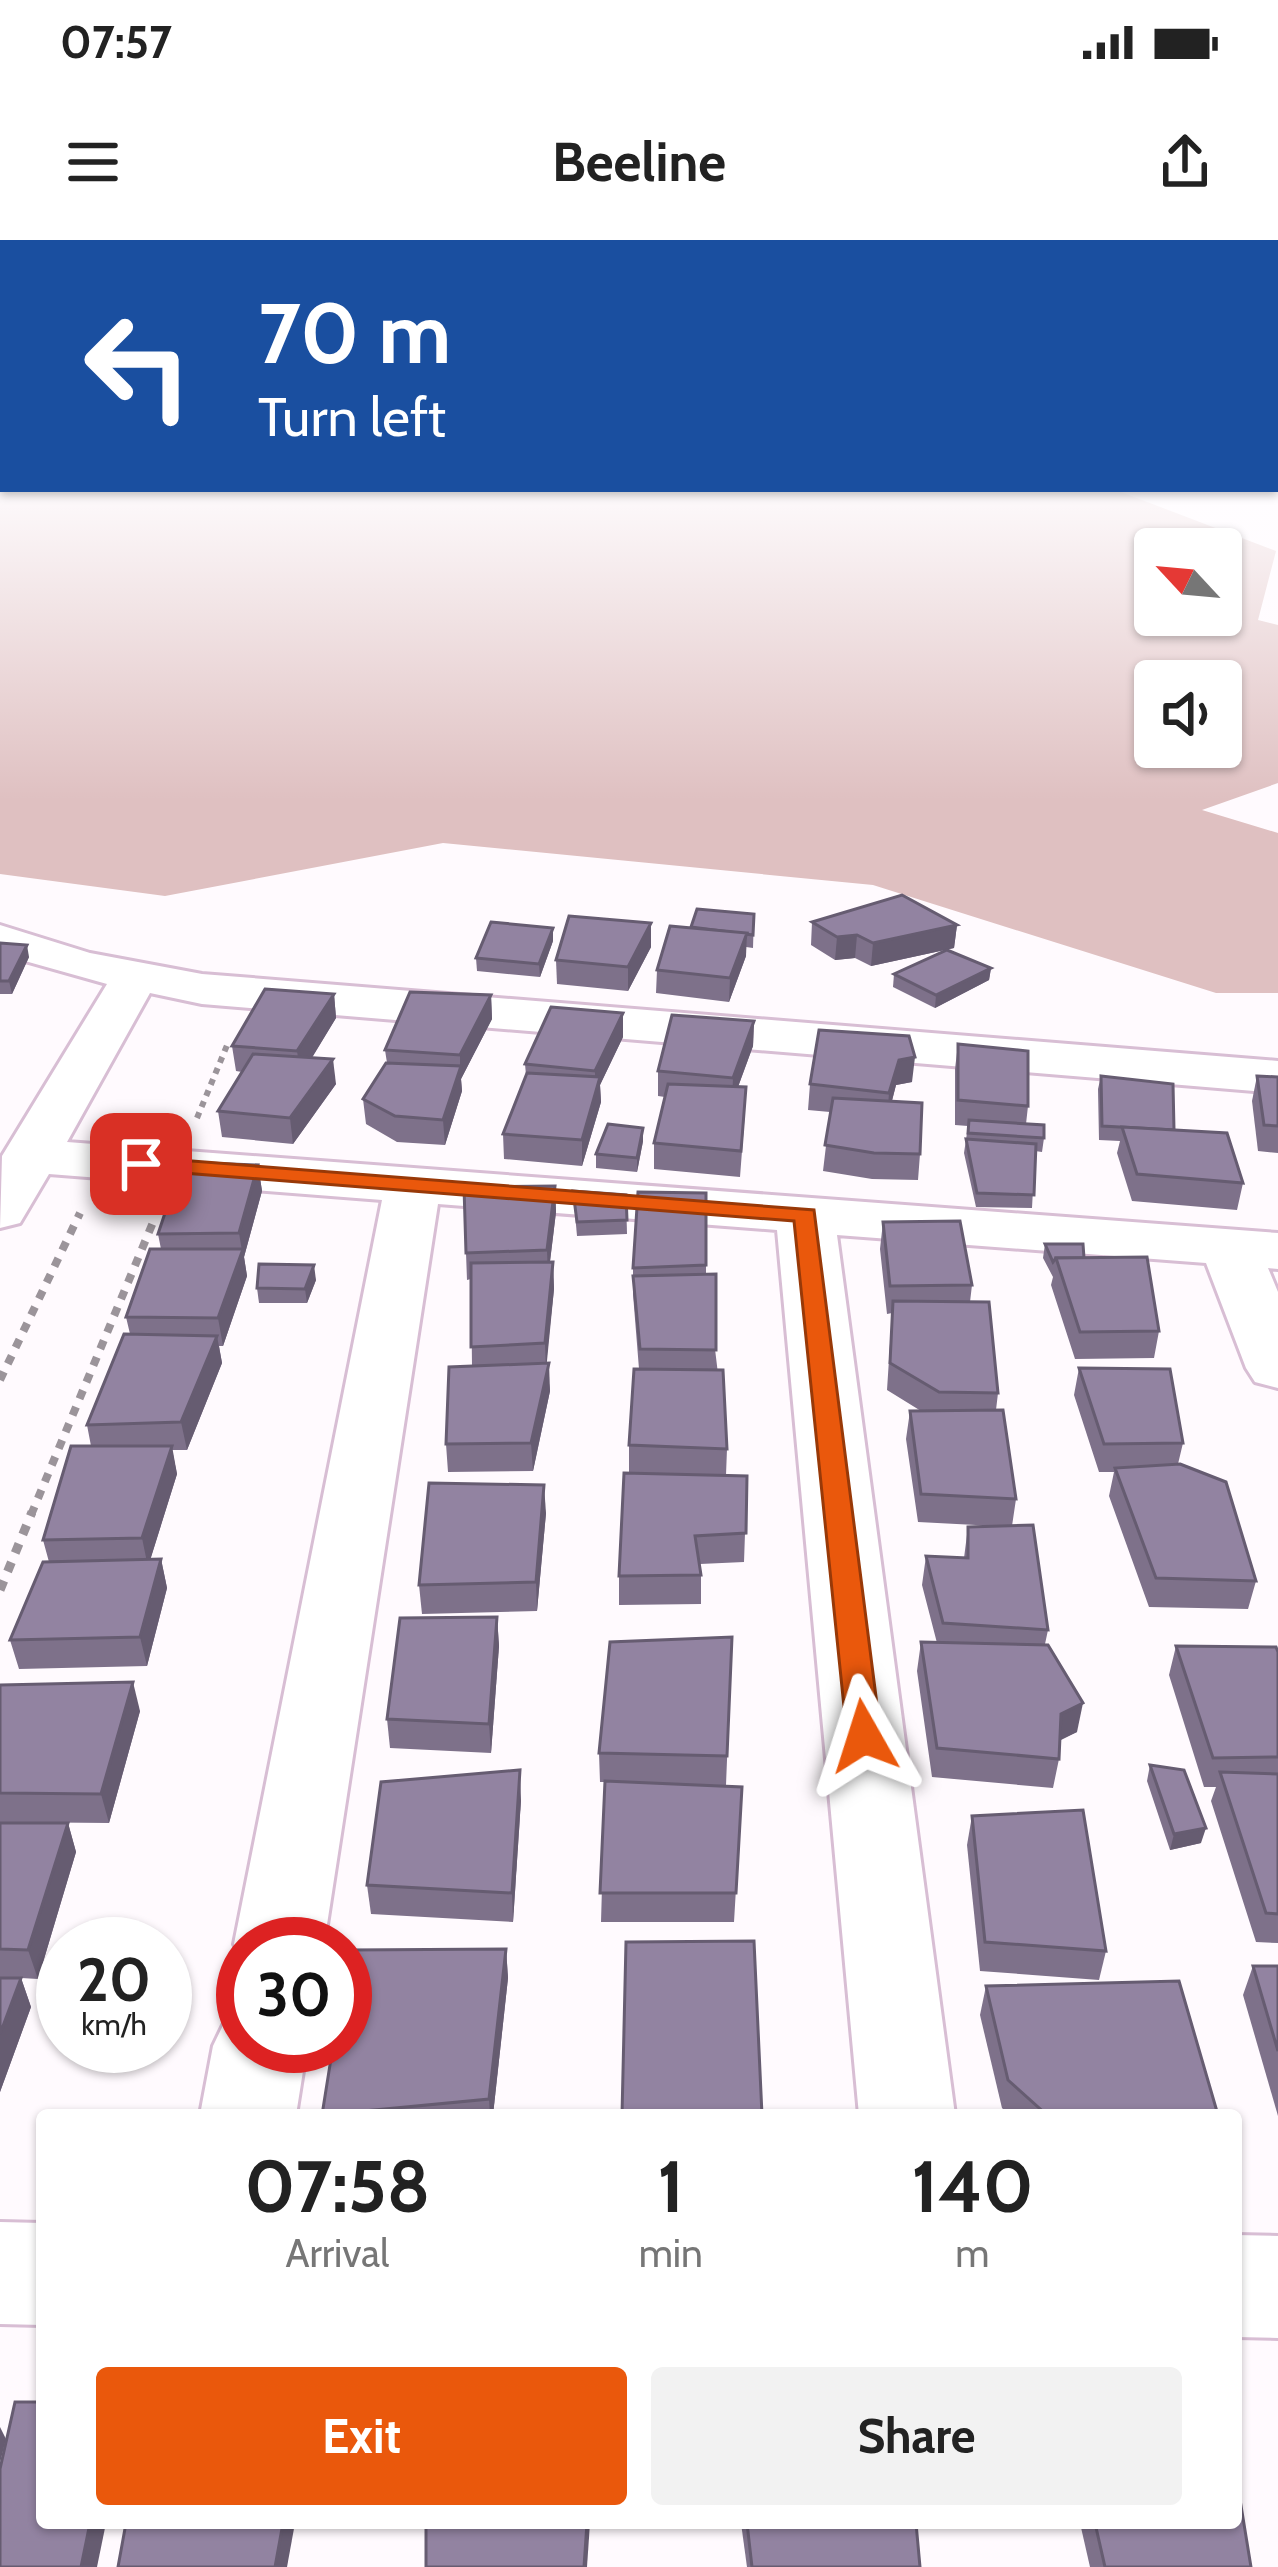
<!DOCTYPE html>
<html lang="en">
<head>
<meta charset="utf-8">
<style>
	:root { --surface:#fff; --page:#f2f2f2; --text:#222; --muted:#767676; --accent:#ea580c }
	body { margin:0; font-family:Cabin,sans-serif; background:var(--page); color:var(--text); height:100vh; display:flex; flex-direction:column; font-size:45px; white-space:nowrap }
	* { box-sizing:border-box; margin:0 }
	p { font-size:39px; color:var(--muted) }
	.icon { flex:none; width:66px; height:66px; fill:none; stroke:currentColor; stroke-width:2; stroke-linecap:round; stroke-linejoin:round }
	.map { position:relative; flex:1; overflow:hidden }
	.details { position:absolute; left:36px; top:1869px; width:1206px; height:420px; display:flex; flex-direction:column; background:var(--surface); border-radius:12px; box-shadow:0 3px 9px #0004 }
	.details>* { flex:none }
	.hud { position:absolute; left:0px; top:0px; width:1278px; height:252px; box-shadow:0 3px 9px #0004; background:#1a4fa0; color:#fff; overflow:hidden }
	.needle { width:78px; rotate:296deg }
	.controls { position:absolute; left:1134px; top:288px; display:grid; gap:24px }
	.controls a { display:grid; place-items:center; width:108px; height:108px; border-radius:12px; background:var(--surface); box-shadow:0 3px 9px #0004; font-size:60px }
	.speed { position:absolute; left:36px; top:1677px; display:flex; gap:24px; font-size:60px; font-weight:700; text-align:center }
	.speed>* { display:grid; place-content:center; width:156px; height:156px; border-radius:50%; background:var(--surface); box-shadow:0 3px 9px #0004; line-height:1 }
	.speed small { font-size:30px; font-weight:400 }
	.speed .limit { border:18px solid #d22; background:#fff; color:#111 }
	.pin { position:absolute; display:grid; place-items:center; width:102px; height:102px; color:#fff; margin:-51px; border-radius:24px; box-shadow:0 6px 18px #0006 }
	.me { position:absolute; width:132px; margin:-66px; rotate:354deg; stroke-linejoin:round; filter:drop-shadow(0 0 9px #0008) }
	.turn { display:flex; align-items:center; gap:42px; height:252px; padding:0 60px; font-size:54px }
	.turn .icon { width:156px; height:156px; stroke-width:2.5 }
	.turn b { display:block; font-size:84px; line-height:102px }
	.eta { display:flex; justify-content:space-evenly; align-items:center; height:204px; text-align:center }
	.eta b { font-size:72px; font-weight:800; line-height:84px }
	.action { display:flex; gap:24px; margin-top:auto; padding:24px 60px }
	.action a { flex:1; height:138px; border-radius:12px; background:var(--accent); color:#fff; font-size:48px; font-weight:800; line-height:138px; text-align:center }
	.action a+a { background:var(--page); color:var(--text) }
	.status { display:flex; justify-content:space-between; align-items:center; height:84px; padding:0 60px; background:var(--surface); direction:ltr }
	.status svg { height:33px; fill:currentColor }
	header { display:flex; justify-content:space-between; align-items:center; height:156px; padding:0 60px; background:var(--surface); font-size:54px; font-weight:800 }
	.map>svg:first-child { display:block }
</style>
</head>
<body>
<div class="status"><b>07:57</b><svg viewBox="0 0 49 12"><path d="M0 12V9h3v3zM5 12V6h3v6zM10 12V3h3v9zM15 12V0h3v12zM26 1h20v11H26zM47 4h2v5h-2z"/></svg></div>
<header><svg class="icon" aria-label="menu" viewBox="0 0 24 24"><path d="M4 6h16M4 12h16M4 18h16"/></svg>Beeline<svg class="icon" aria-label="share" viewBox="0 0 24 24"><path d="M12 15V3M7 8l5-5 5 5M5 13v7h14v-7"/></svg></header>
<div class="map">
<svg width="1278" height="2327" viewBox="0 0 1278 2327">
	<rect width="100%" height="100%" fill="#fffafe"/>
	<path fill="#dfc0c1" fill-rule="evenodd" d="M0 235 3 249H1113L1276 311 1258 380 1278 385V543L1202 570 1278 593V753H1216L873 645 443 603 165 656 0 634ZM1155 309H1221V375H1155ZM1155 441H1221V507H1155Z"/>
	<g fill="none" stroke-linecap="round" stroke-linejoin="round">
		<g stroke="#d8bed4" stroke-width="6">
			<g id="minor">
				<polygon points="0,685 90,713 202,734 1278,821 1278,853 202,764 150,753 67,902 1278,993 1278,1029 1268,1028 1278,1052 1278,1148 1255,1142 1246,1128 1206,1023 837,995 955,1875 859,1875 777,990 438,964 324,1704 243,1704 243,1721 234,1704 382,960 49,934 20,983 0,988 2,916 107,744 0,714"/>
				<polygon points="243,1771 243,1806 307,1806 296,1875 200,1875 213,1806 227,1777"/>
				<polygon points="0,1982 42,1983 42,2085 0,2084"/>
				<polygon points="1236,1995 1278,1996 1278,2098 1236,2097"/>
			</g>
		</g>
		<polyline stroke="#9b949a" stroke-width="6" stroke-dasharray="6 6" stroke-linecap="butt" points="197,878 228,803"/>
		<g stroke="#9b949a" stroke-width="8" stroke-dasharray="9 9" stroke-linecap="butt">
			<polyline points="0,1140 80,973"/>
			<polyline points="31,1275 154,980"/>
		</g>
		<polyline stroke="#9b949a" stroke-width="9" stroke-dasharray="10 10" stroke-linecap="butt" points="0,1350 32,1272"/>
		<use href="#minor" fill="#fff" fill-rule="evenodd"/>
	</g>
	<g fill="#7e718a">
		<polygon points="754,674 753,708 746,707 746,716 729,762 656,753 657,730"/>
		<polygon points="812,682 957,685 954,708 871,726 855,718 835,720 811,705"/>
		<polygon points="651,683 651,707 628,751 557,744 556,720"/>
		<polygon points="553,701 540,737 477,731 476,718"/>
		<polygon points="0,703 29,717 12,754 0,754"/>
		<polygon points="991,728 989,740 935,768 893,747 894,734"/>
		<polygon points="334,754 336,778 312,817 336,844 293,904 222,897 218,871 242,832 236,831 232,806"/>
		<polygon points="491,755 492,779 461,839 462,851 445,905 397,902 366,884 363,859 387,823 385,810"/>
		<polygon points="754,781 753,806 738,847 745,872 740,937 654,929 654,903 665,857 658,856 658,831"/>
		<polygon points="623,797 600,845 601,862 582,926 504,919 503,894 526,835 525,824"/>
		<polygon points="958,804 1028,866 1026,884 1044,898 1042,912 1035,911 1032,968 976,967 964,913 968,886 955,885 955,829"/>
		<polygon points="1101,836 1243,943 1237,970 1132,961 1117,913 1120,901 1099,900 1098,849"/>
		<polygon points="1257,836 1278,837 1278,913 1258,911 1252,861"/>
		<polygon points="912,842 896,845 892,861 920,914 918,940 872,939 823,931 830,872 808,870 810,844"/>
		<polygon points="643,888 643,901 637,932 596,928 596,914"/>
		<polygon points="258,925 262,951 244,1017 247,1036 223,1106 219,1106 222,1123 187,1210 172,1210 177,1234 150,1320 161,1319 167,1348 147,1426 19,1429 10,1400 49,1322 43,1300 91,1206 87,1185 130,1094 126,1077 161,1009 158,994"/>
		<polygon points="555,946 556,972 550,1022 553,1022 554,1049 546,1123 550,1151 533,1231 448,1232 446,1204 472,1126 471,1039 467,1040 466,1013"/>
		<polygon points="573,951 626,955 627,994 577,996"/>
		<polygon points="706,953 706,1034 727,1209 726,1235 747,1236 744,1322 700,1324 701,1335 701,1364 619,1365 619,1336 629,1233 629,1205 639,1129 633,1054 633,1028"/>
		<polygon points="883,982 972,1045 970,1062 998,1153 996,1170 1016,1259 1012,1286 1048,1390 1045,1404 1077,1492 1059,1500 1059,1519 1053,1548 932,1537 917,1431 921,1402 937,1403 922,1345 926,1316 964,1318 968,1287 995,1286 918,1282 906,1199 910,1171 921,1171 887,1150 892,1073 887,1074 880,1009"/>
		<polygon points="1045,1004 1084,1018 1159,1091 1154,1118 1075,1119 1051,1045 1053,1037 1043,1018"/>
		<polygon points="316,1040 307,1063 259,1063 257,1048"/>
		<polygon points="1079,1128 1183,1203 1178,1224 1256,1341 1248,1369 1149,1367 1109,1256 1114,1232 1099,1232 1074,1155"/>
		<polygon points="546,1273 537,1371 422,1374 419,1345"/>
		<polygon points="497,1377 499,1406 491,1513 390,1508 387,1479"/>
		<polygon points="732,1397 726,1545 742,1547 734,1682 601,1682 605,1542 600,1542 599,1513"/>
		<polygon points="1176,1406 1278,1412 1278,1703 1256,1702 1211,1561 1216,1547 1204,1547 1169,1435"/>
		<polygon points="0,1445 140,1471 109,1583 0,1582"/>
		<polygon points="1150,1525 1201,1603 1170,1610 1147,1541"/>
		<polygon points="521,1560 513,1682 371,1674 367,1645"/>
		<polygon points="972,1576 1106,1711 1099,1740 980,1731 967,1605"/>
		<polygon points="0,1583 68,1583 76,1612 38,1739 21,1738 31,1767 0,1852"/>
		<polygon points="506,1709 508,1738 493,1875 322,1875"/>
		<polygon points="1253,1726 1278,1726 1278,1876 1243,1755"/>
		<polygon points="986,1746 1218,1875 1009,1875 1002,1868 980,1775"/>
		<polygon points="741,2283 916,2283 920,2327 747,2327"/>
		<polygon points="1080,2283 1236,2283 1251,2327 1090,2327"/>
	</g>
	<g fill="#665c71">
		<polygon points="651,683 651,707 628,751 628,727"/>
		<polygon points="957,685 954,708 871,726 873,703"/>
		<polygon points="553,688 553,701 540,737 539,724"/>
		<polygon points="747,693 746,716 729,762 730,738"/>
		<polygon points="857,695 855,718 835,720 837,697"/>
		<polygon points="27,705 29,717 12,754 9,741"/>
		<polygon points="991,728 989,740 935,768 936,755"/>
		<polygon points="334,754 336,778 301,836 297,811"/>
		<polygon points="491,755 492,779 461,839 462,851 445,905 443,880 460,826 460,815"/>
		<polygon points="623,773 623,797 600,845 601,862 582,926 582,900 595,855 595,831"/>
		<polygon points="754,781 753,806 732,863 733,838"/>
		<polygon points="915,817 912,842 896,845 887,879 889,853 899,820"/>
		<polygon points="333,819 336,844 293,904 290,878"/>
		<polygon points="643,888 643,901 637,932 637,918"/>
		<polygon points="258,925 262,951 244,1017 247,1036 223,1106 218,1078 242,1011 239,993"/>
		<polygon points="555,946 556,972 548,1037 547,1010"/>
		<polygon points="553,1022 554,1049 546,1131 545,1103"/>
		<polygon points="314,1025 316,1040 307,1063 305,1049"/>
		<polygon points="217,1096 222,1123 187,1210 181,1182"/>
		<polygon points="549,1123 550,1151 533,1231 531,1203"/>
		<polygon points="172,1206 177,1234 148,1327 142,1298"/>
		<polygon points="544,1245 546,1273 537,1371 536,1342"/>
		<polygon points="161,1319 167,1348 147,1426 140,1397"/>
		<polygon points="497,1377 499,1406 491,1513 489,1484"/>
		<polygon points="133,1442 140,1471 109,1583 101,1554"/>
		<polygon points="1083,1463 1077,1492 1055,1503 1061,1474"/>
		<polygon points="520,1530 521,1560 513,1682 512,1653"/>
		<polygon points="68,1583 76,1612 38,1739 28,1710"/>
		<polygon points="1206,1588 1201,1603 1170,1610 1174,1594"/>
		<polygon points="506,1709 508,1738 493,1875 490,1875 489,1859"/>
		<polygon points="21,1738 31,1767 0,1852 0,1794"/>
		<polygon points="0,2187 6,2199 0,2223"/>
		<polygon points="90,2283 106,2283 97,2327 81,2327"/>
		<polygon points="283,2283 295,2283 287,2327 275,2327"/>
		<polygon points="587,2283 590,2283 587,2327 584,2327"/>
	</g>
	<g fill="#9283a1" stroke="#665c71" stroke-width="3">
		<polygon points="902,655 957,685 873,703 857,695 837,697 812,682"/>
		<polygon points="697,669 754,674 753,695 691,687"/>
		<polygon points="569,676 651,683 628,727 556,720"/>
		<polygon points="491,682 553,688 539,724 476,718"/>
		<polygon points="670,686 747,693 730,738 657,730"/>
		<polygon points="0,703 27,705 9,741 0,741"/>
		<polygon points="947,710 991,728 936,755 894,734"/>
		<polygon points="265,749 334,754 297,811 232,806"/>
		<polygon points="410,752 491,755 460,815 385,810"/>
		<polygon points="551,767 623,773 595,831 525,824"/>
		<polygon points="672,775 754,781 733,838 658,831"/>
		<polygon points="819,790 909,796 915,817 899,820 889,853 810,844"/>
		<polygon points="958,804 1028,811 1028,866 958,860"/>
		<polygon points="253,814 333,819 290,878 218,871"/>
		<polygon points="386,823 461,826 443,880 395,876 363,859"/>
		<polygon points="527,833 600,837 582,900 503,894"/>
		<polygon points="1101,836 1173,844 1174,890 1102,886"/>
		<polygon points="1257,836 1278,837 1278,886 1264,885"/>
		<polygon points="668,844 746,847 741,911 654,903"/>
		<polygon points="833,858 922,863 920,914 874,913 825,905"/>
		<polygon points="969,880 1044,885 1044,898 968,893"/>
		<polygon points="608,884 643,888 637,918 596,914"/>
		<polygon points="1122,887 1227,893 1243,943 1137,934"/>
		<polygon points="966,899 1036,904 1034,955 977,953"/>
		<polygon points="182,922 258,925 239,993 158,994"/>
		<polygon points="555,946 547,1010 466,1013 464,947"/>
		<polygon points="573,951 626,955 627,980 577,982"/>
		<polygon points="638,952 706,953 706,1025 633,1028"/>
		<polygon points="960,981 972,1045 890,1046 883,982"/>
		<polygon points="1045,1004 1083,1004 1084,1018 1056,1018 1053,1022"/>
		<polygon points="150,1009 243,1009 218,1078 126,1077"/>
		<polygon points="1147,1017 1159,1091 1080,1092 1056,1018"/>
		<polygon points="553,1022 545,1103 471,1107 471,1023"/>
		<polygon points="259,1024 314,1025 305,1049 257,1048"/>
		<polygon points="716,1034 716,1110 640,1109 633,1036"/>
		<polygon points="893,1061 989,1062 998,1153 939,1152 890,1123"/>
		<polygon points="124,1094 217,1096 181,1182 87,1185"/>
		<polygon points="549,1123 531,1203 446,1204 449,1127"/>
		<polygon points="1079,1128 1170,1129 1183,1203 1104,1204"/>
		<polygon points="634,1129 723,1130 727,1209 629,1205"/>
		<polygon points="1003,1170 1016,1259 921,1254 910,1171"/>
		<polygon points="71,1206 172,1206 142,1298 43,1300"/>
		<polygon points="1180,1224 1226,1242 1256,1341 1156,1338 1115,1228"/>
		<polygon points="624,1233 747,1236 746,1293 695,1296 701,1335 619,1336"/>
		<polygon points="429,1243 544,1245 536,1342 419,1345"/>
		<polygon points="1033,1285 1048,1390 943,1383 926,1316 968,1318 968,1287"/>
		<polygon points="161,1319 140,1397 10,1400 43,1322"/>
		<polygon points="497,1377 489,1484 387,1479 400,1378"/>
		<polygon points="732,1397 727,1516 599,1513 610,1402"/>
		<polygon points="921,1402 1048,1405 1083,1463 1061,1474 1059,1519 937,1508"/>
		<polygon points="1176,1406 1276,1407 1278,1412 1278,1517 1213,1518"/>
		<polygon points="133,1442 101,1554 0,1553 0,1445"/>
		<polygon points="1150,1525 1184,1530 1206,1588 1174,1594"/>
		<polygon points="520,1530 512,1653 367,1645 381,1542"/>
		<polygon points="1220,1532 1278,1534 1278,1674 1266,1673"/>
		<polygon points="605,1541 742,1547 736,1653 600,1653"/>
		<polygon points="1083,1570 1106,1711 985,1702 972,1576"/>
		<polygon points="0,1583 68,1583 28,1710 0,1709"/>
		<polygon points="754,1701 762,1875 622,1875 626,1702"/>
		<polygon points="506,1709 489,1859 322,1875 333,1806 345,1806 345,1736 349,1710"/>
		<polygon points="1253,1726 1278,1726 1278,1811"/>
		<polygon points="0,1738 21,1738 0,1794"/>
		<polygon points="1179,1741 1218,1875 1047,1875 1008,1840 986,1746"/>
		<polygon points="15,2162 42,2162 42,2283 90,2283 81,2327 0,2327 0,2229"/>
		<polygon points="1236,2235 1251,2327 1105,2327 1095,2283 1236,2283"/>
		<polygon points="126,2283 283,2283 275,2327 118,2327"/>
		<polygon points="426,2283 587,2283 584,2327 426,2327"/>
		<polygon points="747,2283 916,2283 920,2327 752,2327"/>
	</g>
	<linearGradient id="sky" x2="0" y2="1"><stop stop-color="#9dbeeb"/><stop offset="0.42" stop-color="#fffdff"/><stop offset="1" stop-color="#fffdff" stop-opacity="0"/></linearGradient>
	<rect width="1278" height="561" fill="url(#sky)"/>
	<polygon fill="#ea580c" stroke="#983908" stroke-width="3" points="141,917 814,970 881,1496 876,1505 864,1509 852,1505 847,1496 794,981 133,929 133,919"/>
</svg>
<div class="controls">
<a><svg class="needle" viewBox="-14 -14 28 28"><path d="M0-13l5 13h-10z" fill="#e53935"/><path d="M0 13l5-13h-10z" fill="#767676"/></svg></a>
<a><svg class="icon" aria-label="sound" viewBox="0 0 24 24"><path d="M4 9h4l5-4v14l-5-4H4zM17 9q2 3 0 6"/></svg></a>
</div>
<div class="speed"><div>20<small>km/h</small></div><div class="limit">30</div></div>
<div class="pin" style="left:141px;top:924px;background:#d93025"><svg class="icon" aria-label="arrive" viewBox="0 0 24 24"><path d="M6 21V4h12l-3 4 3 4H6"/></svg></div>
<svg class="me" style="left:864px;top:1496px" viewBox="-20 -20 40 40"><path d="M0-17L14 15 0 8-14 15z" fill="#ea580c" stroke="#fff" stroke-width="4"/></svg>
<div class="hud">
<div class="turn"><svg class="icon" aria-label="left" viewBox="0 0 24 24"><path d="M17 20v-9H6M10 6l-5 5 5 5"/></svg><div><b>70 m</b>Turn left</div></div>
</div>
<section class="details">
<div class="eta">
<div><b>07:58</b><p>Arrival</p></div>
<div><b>1</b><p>min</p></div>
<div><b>140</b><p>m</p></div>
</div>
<div class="action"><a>Exit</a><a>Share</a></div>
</section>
</div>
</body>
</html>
